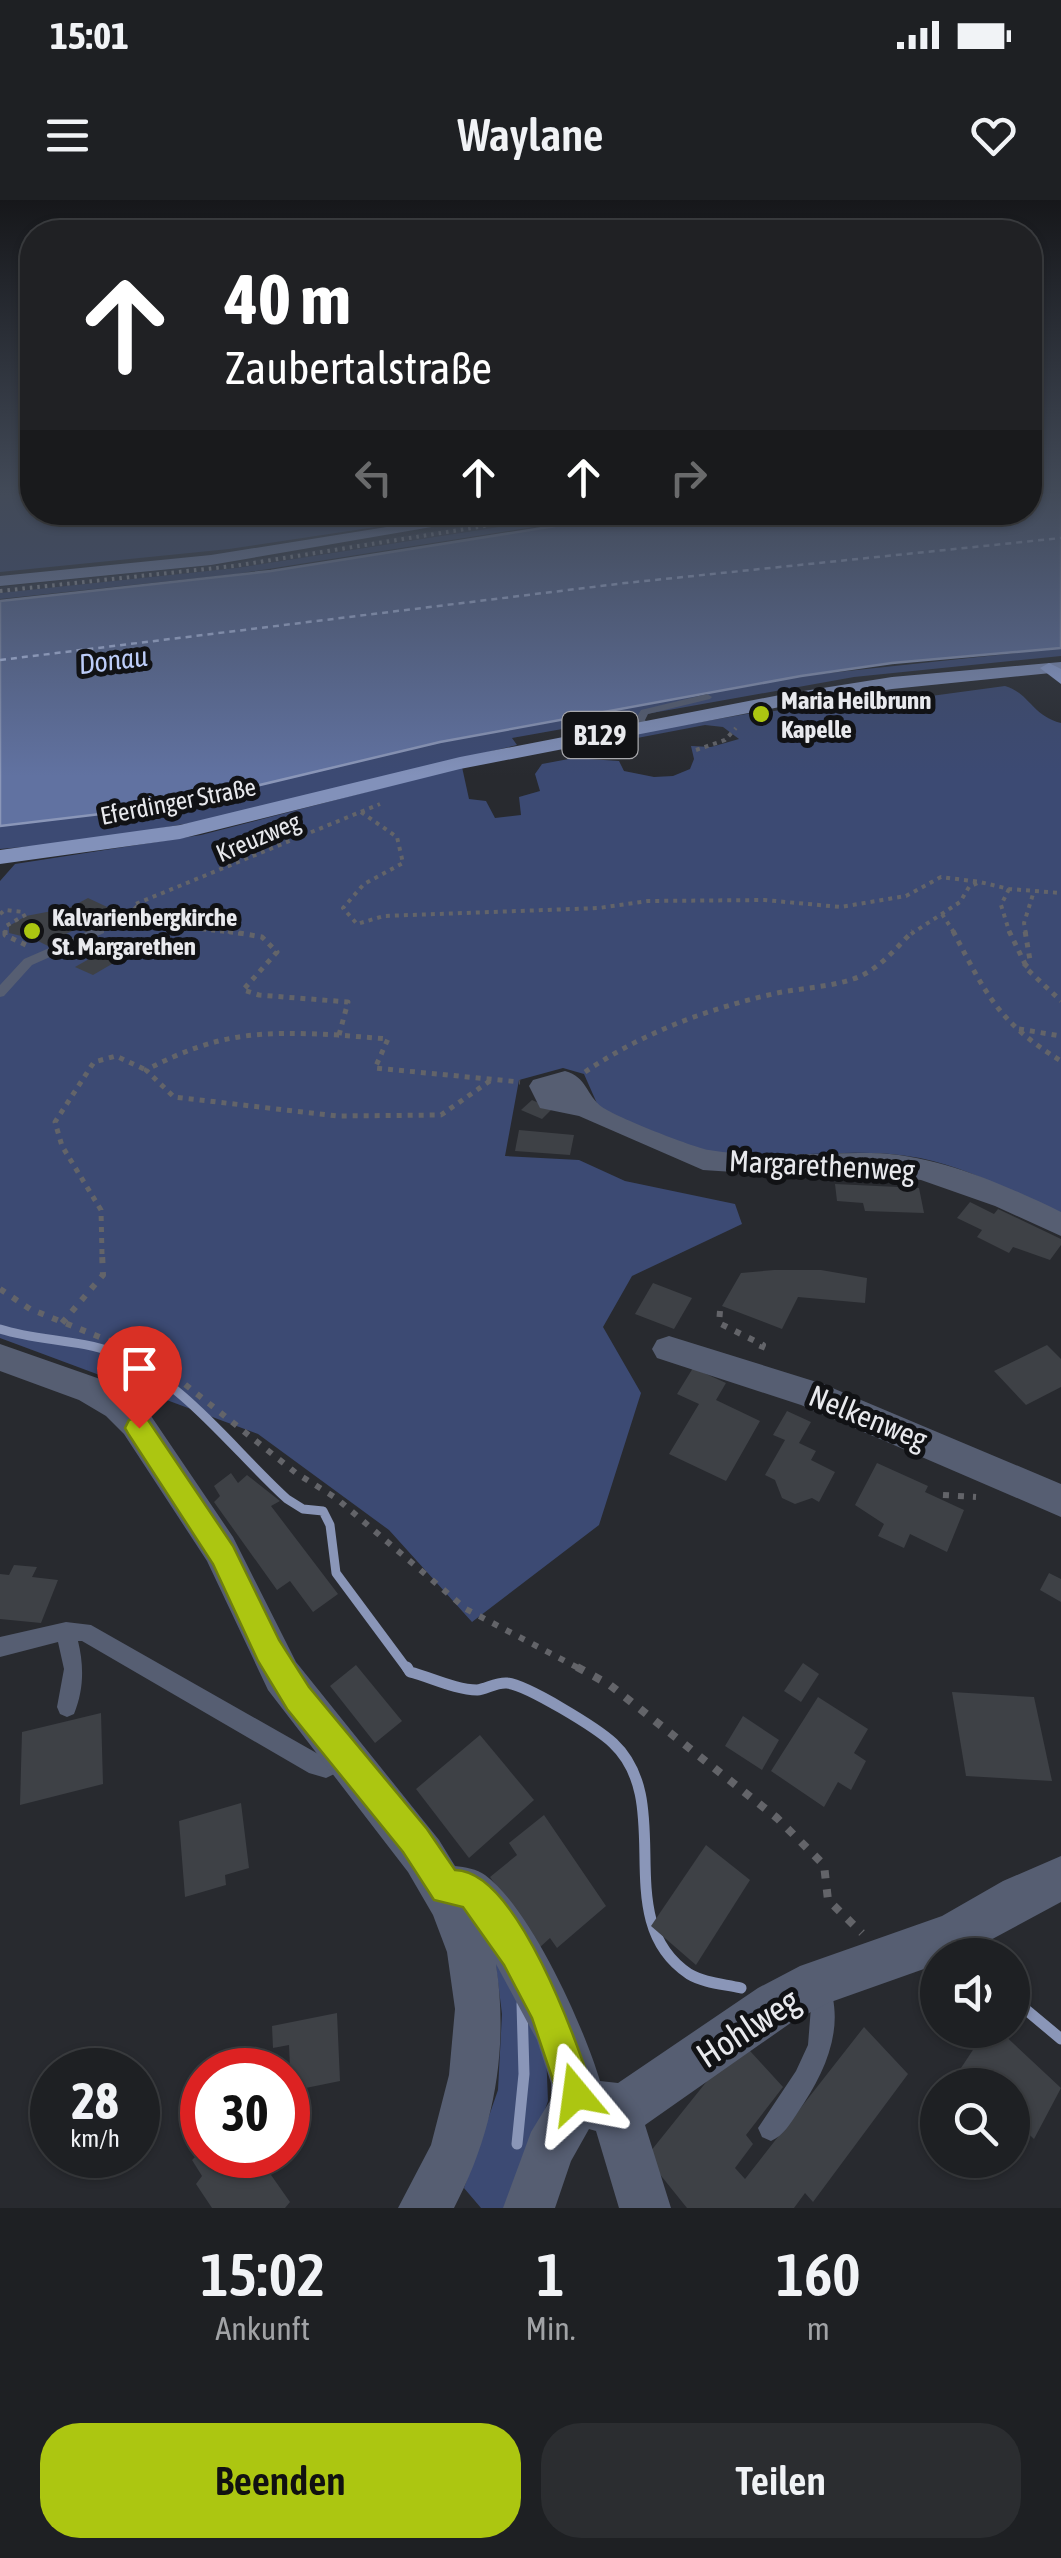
<!DOCTYPE html>
<html lang="de">
<head>
<meta charset="utf-8">
<style>
	:root { --surface:#1e2023; --page:#2b2d30; --text:#f1f3f6; --muted:#a1a3a6; --line:#3c3e41; --accent:#acc611 }
	body { margin:0; font-family:"Asap Condensed",sans-serif; background:var(--page); color:var(--text); height:100vh; display:flex; flex-direction:column; font-size:38px; white-space:nowrap }
	* { box-sizing:border-box; margin:0 }
	p { font-size:32px; color:var(--muted) }
	.icon { flex:none; width:55px; height:55px; fill:none; stroke:currentColor; stroke-width:2; stroke-linecap:round; stroke-linejoin:round }
	.map { position:relative; height:2008px; overflow:hidden }
	.side { display:flex; flex-direction:column; background:var(--surface); flex:1 }
	.side>* { flex:none }
	.top-card { position:absolute; left:20px; top:20px; width:1022px; height:305px; border-radius:40px; box-shadow:0 2px 8px #0004,0 0 0 2px var(--line); background:#202124; color:#fff; overflow:hidden }
	.buttons { position:absolute; left:920px; top:1738px; display:grid; gap:20px }
	.buttons a { display:grid; place-items:center; width:110px; height:110px; border-radius:50%; background:var(--surface); box-shadow:0 2px 8px #0004,0 0 0 2px var(--line); font-size:50px }
	.speed { position:absolute; left:30px; top:1848px; display:flex; gap:20px; font-size:50px; font-weight:700; text-align:center }
	.speed>* { display:grid; place-content:center; width:130px; height:130px; border-radius:50%; background:var(--surface); box-shadow:0 2px 8px #0004,0 0 0 2px var(--line); line-height:1 }
	.speed small { font-size:25px; font-weight:400 }
	.speed .limit { border:15px solid #d22; background:#fff; color:#111 }
	.pin { position:absolute; display:grid; place-items:center; width:85px; height:85px; color:#fff; margin:-102px -42px; border-radius:50% 50% 50% 0; rotate:-45deg; box-shadow:0 0 10px #0007 }
	.pin .icon { rotate:45deg }
	.me { position:absolute; width:110px; margin:-55px; rotate:344deg; stroke-linejoin:round; filter:drop-shadow(0 0 8px #0008) }
	.turn { display:flex; align-items:center; gap:35px; height:210px; padding:0 40px; font-size:45px }
	.turn .icon { width:130px; height:130px; stroke-width:2.5 }
	.turn b { display:block; font-size:70px; line-height:85px }
	.lanes { display:flex; align-items:center; height:95px; padding:0 40px; background:#0003; justify-content:center; gap:50px; direction:ltr }
	.lanes .off { opacity:.35 }
	.eta { display:flex; justify-content:space-evenly; align-items:center; height:170px; text-align:center }
	.eta b { font-size:60px; font-weight:600; line-height:70px }
	.cta { display:flex; gap:20px; margin-top:auto; padding:20px 40px }
	.cta a { flex:1; height:115px; border-radius:40px; background:var(--accent); color:#111; font-size:40px; font-weight:600; line-height:115px; text-align:center }
	.cta a+a { background:var(--page); color:var(--text) }
	.status { display:flex; justify-content:space-between; align-items:center; height:70px; padding:0 50px; background:var(--surface); direction:ltr }
	.status svg { height:28px; fill:currentColor }
	header { display:flex; justify-content:space-between; align-items:center; height:130px; padding:0 40px; background:var(--surface); font-size:45px; font-weight:600 }
	.map>svg:first-child { display:block }
</style>
</head>
<body>
<div class="status"><b>15:01</b><svg viewBox="0 0 49 12"><path d="M0 12V9h3v3zM5 12V6h3v6zM10 12V3h3v9zM15 12V0h3v12zM26 1h20v11H26zM47 4h2v5h-2z"/></svg></div>
<header><svg class="icon" aria-label="menu" viewBox="0 0 24 24"><path d="M4 6h16M4 12h16M4 18h16"/></svg>Waylane<svg class="icon" aria-label="heart" viewBox="0 0 24 24"><path d="M12 20l-8-8c-3-5 5-10 8-4 3-6 11-1 8 4z"/></svg></header>
<div class="map">
<svg width="1061" height="2008" viewBox="0 0 1061 2008">
	<rect width="100%" height="100%" fill="#282a2f"/>
	<polygon fill="#2f333e" points="549,313 588,313 236,368 0,393 0,387 226,364"/>
	<g fill="#3c4a73">
		<polygon points="0,295 32,295 32,312 469,313 229,349 0,372"/>
		<polygon points="588,313 622,313 236,374 0,399 0,393 236,368"/>
		<polygon points="1061,448 1061,456 854,477 512,538 517,545 202,621 80,642 0,649 0,626 176,605 440,542 801,476"/>
		<path d="M1005 486C1031 494 1030 514 1061 523V1016C1016 994 970 968 920 958 846 944 770 964 698 950 665 944 630 921 599 908L584 874 563 868 519 880 505 956 579 960 625 981 735 1004 742 1024 632 1076 603 1127 641 1193 599 1325 472 1422 389 1330 258 1234 0 1138V681L15 664 201 635 462 567 469 599 486 601 495 618 521 615 519 597 540 591 535 574 542 564 574 558 619 561 624 571 654 577 673 576 690 569 694 559 691 546 711 547 739 539 723 527 705 525 564 552 569 545 752 513 758 518 770 515 767 512 823 504 827 510 858 509 897 496 906 506 931 496Z"/>
		<polygon points="493,1742 546,1852 548,1901 530,1952 517,2008 481,2008 464,1988 498,1890 502,1814"/>
	</g>
	<polygon fill="#6172a1" stroke="#8a96b8" stroke-width="2.5" points="1030,295 1061,295 1061,448 892,463 801,476 440,542 176,605 0,626 0,401 271,371 637,313 1030,312"/>
	<g fill="none" stroke-linecap="round" stroke-linejoin="round">
		<path stroke="#8a96b8" stroke-width="9" d="M0 1129C37 1141 78 1139 115 1153 183 1180 234 1251 287 1299L303 1309 323 1311 330 1325 336 1373 408 1470"/>
		<g stroke="#8a96b8" stroke-width="11">
			<path d="M407 1467 410 1472C430 1477 456 1490 477 1490 486 1489 497 1482 507 1483 527 1485 597 1528 613 1543 678 1604 608 1720 689 1774 704 1783 724 1784 741 1788"/>
			<polyline points="1012,1798 1061,1839"/>
			<polyline points="517,1944 524,1874 522,1804"/>
		</g>
		<polyline stroke="#bdcdf9" stroke-width="2.5" stroke-dasharray="6 5" stroke-linecap="butt" points="0,460 625,383 1061,338"/>
	</g>
	<g fill="#3e4146">
		<polygon points="88,698 120,713 88,733 78,728 64,735 73,740 56,750 34,739 9,733 9,726 26,716 52,711 58,714"/>
		<polygon points="103,751 117,761 93,775 75,767"/>
		<polygon points="532,900 552,909 542,919 521,910"/>
		<polygon points="519,930 574,935 570,955 515,951"/>
		<polygon points="835,984 919,988 924,1013 865,1011 863,1003 837,1001"/>
		<polygon points="970,1002 994,1014 998,1009 1061,1039 1061,1045 1050,1060 1013,1047 1009,1053 977,1037 982,1030 957,1018"/>
		<polygon points="774,1070 821,1070 867,1078 865,1103 798,1097 782,1129 722,1106 741,1073"/>
		<polygon points="653,1083 692,1098 674,1129 635,1114"/>
		<polygon points="1047,1145 1061,1159 1061,1187 1026,1205 994,1171"/>
		<polygon points="693,1168 726,1183 716,1200 760,1221 726,1281 669,1254 699,1204 677,1194"/>
		<polygon points="787,1211 811,1222 799,1243 816,1251 811,1260 835,1272 819,1302 812,1298 795,1304 782,1298 775,1280 765,1275 785,1240 773,1235"/>
		<polygon points="877,1263 928,1286 925,1292 964,1310 947,1352 910,1334 904,1348 878,1336 884,1324 855,1305"/>
		<polygon points="231,1273 238,1283 247,1275 280,1301 271,1306 338,1394 313,1412 290,1381 277,1390 214,1302 220,1296 214,1286"/>
		<polygon points="14,1365 37,1367 32,1377 58,1380 41,1423 0,1419 0,1374 9,1375"/>
		<polygon points="1049,1373 1061,1379 1061,1402 1040,1390"/>
		<polygon points="803,1463 819,1474 801,1502 784,1491"/>
		<polygon points="356,1465 402,1521 375,1543 330,1486"/>
		<polygon points="952,1492 1034,1497 1052,1581 966,1576"/>
		<polygon points="818,1497 868,1529 854,1553 866,1561 851,1590 838,1582 824,1607 771,1571"/>
		<polygon points="101,1513 103,1584 20,1605 22,1532"/>
		<polygon points="743,1516 779,1540 762,1570 725,1546"/>
		<polygon points="480,1535 534,1600 469,1658 416,1589"/>
		<polygon points="241,1603 249,1668 225,1675 226,1685 185,1697 179,1621"/>
		<polygon points="544,1615 606,1706 557,1748 550,1738 539,1748 490,1677 517,1655 509,1643"/>
		<polygon points="706,1645 750,1680 696,1765 651,1726"/>
		<polygon points="337,1813 340,1881 291,1891 289,1845 273,1848 272,1826"/>
		<polygon points="864,1827 908,1874 813,2002 805,1993 794,2008 687,2008 646,1957 740,1840 783,1887 746,1935 753,1944 735,1968 745,1979"/>
		<polygon points="986,1830 999,1830 1061,1888 1034,1939 1012,1918 1012,1885 979,1885 961,1868"/>
		<polygon points="202,1941 202,1955 257,1955 290,2002 285,2008 212,2008 196,1984 202,1976 192,1960 201,1951 197,1947"/>
	</g>
	<g fill="none" stroke-linecap="round" stroke-linejoin="round">
		<polyline stroke="#636469" stroke-width="2.5" stroke-dasharray="2.5 4" stroke-linecap="butt" points="522,324 593,312"/>
		<g stroke="#636469" stroke-width="4" stroke-dasharray="4 5" stroke-linecap="butt">
			<polyline points="696,550 725,540 736,528"/>
			<polyline points="361,612 397,637 403,663 364,684 343,708 357,724 384,716 599,708 648,701 764,700 841,707 906,696 941,677 980,682"/>
			<polyline points="1009,689 1001,705 1010,734"/>
			<polyline points="0,714 5,710 24,712"/>
			<polyline points="942,714 955,734"/>
			<polyline points="113,725 141,713 133,705 380,604"/>
			<polyline points="113,728 150,723 243,734"/>
			<polyline points="5,734 6,726 27,714 24,712"/>
			<polyline points="911,734 960,702 969,687 980,682 1009,689 1061,693"/>
			<polyline points="1026,734 1024,723 1034,691"/>
		</g>
		<g stroke="#636469" stroke-width="5" stroke-dasharray="5 6" stroke-linecap="butt">
			<polyline points="5,731 5,735 26,745"/>
			<polyline points="228,731 262,737 277,752 243,790 259,795 348,802 339,835 388,839 375,868 520,882"/>
			<path d="M953 731C986 794 998 822 1061 861"/>
			<polyline points="1009,731 1028,770 1061,801"/>
			<polyline points="1024,767 1030,760 1025,731"/>
			<polyline points="1019,829 1061,836"/>
			<path d="M339 835C259 831 219 832 146 870L174 897 337 916 441 915 494 878"/>
			<path d="M585 872C644 832 707 809 777 793 802 788 829 787 853 779 878 771 896 748 913 731"/>
			<polyline points="102,1054 101,1010 62,946 55,922 94,862 116,856 146,870"/>
		</g>
		<g stroke="#636469" stroke-width="6" stroke-dasharray="6 9" stroke-linecap="butt">
			<polyline points="0,1089 30,1109 152,1158 296,1273 336,1298 466,1409 582,1470"/>
			<polyline points="720,1111 719,1123 763,1145 760,1152"/>
			<polyline points="62,1123 103,1075 102,1052"/>
			<polyline points="138,1191 167,1168"/>
			<polyline points="943,1295 976,1297"/>
		</g>
		<polyline stroke="#636469" stroke-width="8" stroke-dasharray="8 11" stroke-linecap="butt" points="577,1467 610,1485 777,1618 824,1665 828,1700 862,1733"/>
		<g fill="#565e72" fill-rule="evenodd">
			<polygon points="707,494 712,497 710,499 648,514 645,520 650,527 648,529 642,529 635,520 641,510"/>
			<polygon points="100,726 104,727 104,733 32,765 4,796 0,797 0,785 24,759"/>
			<path d="M66 1422 91 1425 320 1555 326 1556 342 1549 349 1553 353 1560 349 1567 326 1578 309 1573 82 1441H78C84 1466 84 1489 74 1514L67 1517 60 1514 57 1507 64 1469 58 1442 0 1457V1437Z"/>
			<path d="M819 1775 827 1779C847 1826 825 1873 798 1912 790 1924 784 1935 771 1941L762 1937 758 1928 796 1871 808 1845 811 1807 807 1787 811 1779Z"/>
		</g>
		<g fill="#565e72" fill-rule="evenodd">
			<path d="M565 871C587 877 586 895 602 907 616 917 692 947 709 950 762 959 818 952 871 953 936 954 1003 984 1061 1012V1036L995 1006 921 980 875 973 781 975 703 970 579 916 540 908 529 886 533 880Z"/>
			<polygon points="669,1136 823,1184 1061,1284 1061,1317 801,1205 657,1158 652,1149 657,1140"/>
			<path d="M0 1144 103 1180 130 1196 149 1213 233 1337 296 1462 439 1640 455 1666C465 1667 477 1669 485 1675 531 1709 584 1827 600 1881L618 1883 758 1788 800 1766 942 1716 1003 1681 1061 1656V1702L970 1751 938 1755V1764L828 1803 792 1822 645 1925 671 2008H619L596 1931 589 1929 571 1961 555 2008H503L531 1932 551 1899V1883L537 1840 496 1764C509 1849 494 1932 454 2008H398L431 1945 449 1875 455 1809 447 1752 433 1715 408 1672 268 1490 207 1361 124 1234 106 1216 79 1200 0 1171Z"/>
		</g>
		<g fill="#8291ba" fill-rule="evenodd">
			<polygon points="480,312 518,312 211,365 0,386 0,376 211,355"/>
			<polygon points="1061,462 1061,472 892,489 785,506 460,569 180,639 0,664 0,650 180,625 460,557 785,494 892,477"/>
		</g>
		<polygon fill="#93a5d7" fill-rule="evenodd" points="1049,463 1061,469 1061,484 1040,468"/>
		<polyline stroke="#a0a1a5" stroke-width="4" stroke-dasharray="2.5 5" stroke-linecap="butt" points="0,391 234,366 572,312"/>
	</g>
	<linearGradient id="sky" x2="0" y2="1"><stop stop-color="#16171a"/><stop offset="0.51" stop-color="#424a58"/><stop offset="1" stop-color="#424a58" stop-opacity="0"/></linearGradient>
	<rect width="1061" height="576" fill="url(#sky)"/>
	<path fill="#acc611" stroke="#70810b" stroke-width="2.5" d="M139 1216 148 1220 233 1346 279 1440 309 1487 427 1629 455 1670C518 1671 577 1843 594 1894L589 1907 576 1913 562 1907 532 1818 504 1765 463 1707 434 1700 403 1652 287 1509 258 1461 213 1364 129 1235 125 1228 129 1220Z"/>
	<g fill="#acc611" stroke="#111215" stroke-width="4">
		<circle cx="761" cy="514" r="10"/>
		<circle cx="32" cy="731" r="10"/>
	</g>
	<g text-anchor="middle" stroke-width="10" stroke-linejoin="round" paint-order="stroke">
		<g font-size="25" font-weight="bold" fill="#e8e9ed" stroke="#111215" text-anchor="start">
			<text x="781" y="509">Maria Heilbrunn<tspan x="781" dy="29">Kapelle</tspan></text>
			<text x="52" y="726">Kalvarienbergkirche<tspan x="52" dy="29">St. Margarethen</tspan></text>
		</g>
		<g font-size="25" fill="#e8e9ed" stroke="#111215">
			<text transform="translate(178 601) rotate(-11)" y="9">Eferdinger Straße</text>
			<text transform="translate(258 637) rotate(-23)" y="9">Kreuzweg</text>
		</g>
		<g font-size="28" font-style="italic" fill="#bdcdf9" stroke="#111215">
			<text transform="translate(113 460) rotate(-7)" y="10">Donau</text>
		</g>
		<rect fill="#111215" stroke="#a8a8ac" stroke-width="2.5" x="562.5" y="512" width="75" height="46" rx="8"/>
		<g font-size="28" font-weight="bold" fill="#e8e9ed">
			<text x="600" y="545">B129</text>
		</g>
		<g font-size="30" fill="#e8e9ed" stroke="#111215">
			<text transform="translate(822 966) rotate(3)" y="10">Margarethenweg</text>
			<text transform="translate(868 1218) rotate(22)" y="10">Nelkenweg</text>
		</g>
		<g font-size="35" fill="#e8e9ed" stroke="#111215">
			<text transform="translate(748 1828) rotate(-33)" y="12">Hohlweg</text>
		</g>
	</g>
</svg>
<div class="buttons">
<a><svg class="icon" aria-label="sound" viewBox="0 0 24 24"><path d="M4 9h4l5-4v14l-5-4H4zM17 9q2 3 0 6"/></svg></a>
<a><svg class="icon" aria-label="search" viewBox="0 0 24 24"><circle cx="10" cy="10" r="6"/><path d="M15 15l6 6"/></svg></a>
</div>
<div class="speed"><div>28<small>km/h</small></div><div class="limit">30</div></div>
<div class="pin" style="left:139px;top:1228px;background:#d93025"><svg class="icon" aria-label="arrive" viewBox="0 0 24 24"><path d="M6 21V4h12l-3 4 3 4H6"/></svg></div>
<svg class="me" style="left:576px;top:1894px" viewBox="-20 -20 40 40"><path d="M0-17L14 15 0 8-14 15z" fill="#acc611" stroke="#fff" stroke-width="4"/></svg>
<div class="top-card">
<div class="turn"><svg class="icon" aria-label="ahead" viewBox="0 0 24 24"><path d="M12 20V5M6 11l6-6 6 6"/></svg><div><b>40 m</b>Zaubertalstraße</div></div>
<div class="lanes"><svg class="icon off" aria-label="left" viewBox="0 0 24 24"><path d="M17 20v-9H6M10 6l-5 5 5 5"/></svg><svg class="icon" aria-label="ahead" viewBox="0 0 24 24"><path d="M12 20V5M6 11l6-6 6 6"/></svg><svg class="icon" aria-label="ahead" viewBox="0 0 24 24"><path d="M12 20V5M6 11l6-6 6 6"/></svg><svg class="icon off" aria-label="right" viewBox="0 0 24 24"><path d="M7 20v-9h11M14 6l5 5-5 5"/></svg></div>
</div>
</div>
<section class="side">
<div class="eta">
<div><b>15:02</b><p>Ankunft</p></div>
<div><b>1</b><p>Min.</p></div>
<div><b>160</b><p>m</p></div>
</div>
<div class="cta"><a>Beenden</a><a>Teilen</a></div>
</section>
</body>
</html>
